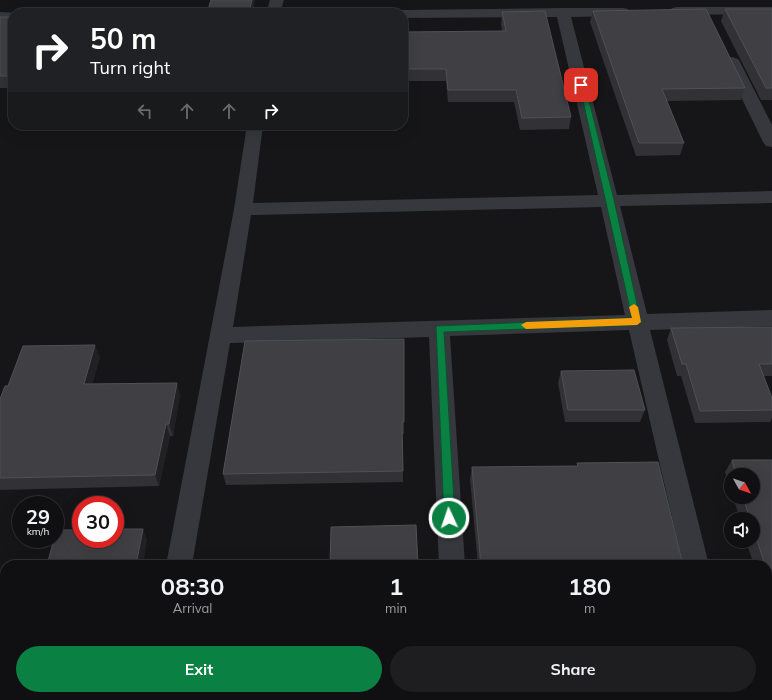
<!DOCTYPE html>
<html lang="en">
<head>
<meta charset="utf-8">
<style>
	:root { --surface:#101012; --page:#1e1e20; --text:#f1f3f6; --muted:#9c9d9f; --line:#303032; --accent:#0b8043 }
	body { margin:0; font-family:Mulish,sans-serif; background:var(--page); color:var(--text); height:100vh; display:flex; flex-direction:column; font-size:15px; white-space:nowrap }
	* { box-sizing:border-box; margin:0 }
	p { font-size:13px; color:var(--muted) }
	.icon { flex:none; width:22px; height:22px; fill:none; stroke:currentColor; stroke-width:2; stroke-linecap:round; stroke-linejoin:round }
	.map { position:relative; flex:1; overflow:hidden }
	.details { position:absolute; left:0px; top:560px; width:772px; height:140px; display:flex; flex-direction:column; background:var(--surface); border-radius:16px 16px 0 0; box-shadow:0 4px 16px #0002,0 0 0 1px var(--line) }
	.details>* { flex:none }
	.banner { position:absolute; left:8px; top:8px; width:400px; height:122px; border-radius:16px; box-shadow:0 4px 16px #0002,0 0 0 1px var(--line); background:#202124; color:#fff; overflow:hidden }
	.needle { width:26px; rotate:130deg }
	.fabs { position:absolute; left:724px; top:468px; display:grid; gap:8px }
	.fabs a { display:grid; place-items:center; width:36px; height:36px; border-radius:50%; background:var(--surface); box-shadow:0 4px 16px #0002,0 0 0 1px var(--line); font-size:20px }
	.speed { position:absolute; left:12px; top:496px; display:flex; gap:8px; font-size:20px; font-weight:700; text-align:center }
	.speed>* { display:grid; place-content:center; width:52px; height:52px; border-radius:50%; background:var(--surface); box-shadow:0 4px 16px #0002,0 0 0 1px var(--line); line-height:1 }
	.speed small { font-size:10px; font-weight:400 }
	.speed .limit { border:6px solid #d22; background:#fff; color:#111 }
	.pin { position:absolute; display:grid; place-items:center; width:34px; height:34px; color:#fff; margin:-17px; border-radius:8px; box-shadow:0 2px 6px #0006 }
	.me { position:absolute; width:44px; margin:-22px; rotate:357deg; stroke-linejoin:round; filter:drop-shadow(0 0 3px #0008) }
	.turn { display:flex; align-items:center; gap:14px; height:84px; padding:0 16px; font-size:18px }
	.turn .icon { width:52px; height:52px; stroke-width:2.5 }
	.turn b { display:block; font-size:28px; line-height:34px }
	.lanes { display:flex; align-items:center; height:38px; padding:0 16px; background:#0003; justify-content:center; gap:20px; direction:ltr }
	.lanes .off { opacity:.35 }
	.eta { display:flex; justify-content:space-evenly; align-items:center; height:68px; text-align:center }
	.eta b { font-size:24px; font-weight:700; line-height:28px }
	.cta { display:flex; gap:8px; margin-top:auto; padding:8px 16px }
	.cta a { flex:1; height:46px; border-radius:24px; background:var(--accent); color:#fff; font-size:16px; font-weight:700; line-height:46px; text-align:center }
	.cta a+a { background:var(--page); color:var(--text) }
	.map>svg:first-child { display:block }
</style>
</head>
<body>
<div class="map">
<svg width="772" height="700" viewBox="0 0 772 700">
	<rect width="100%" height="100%" fill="#161618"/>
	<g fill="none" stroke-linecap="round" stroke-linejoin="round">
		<g fill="#37383d" fill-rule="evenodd">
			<polygon points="270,0 284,0 280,13 266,13"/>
			<polygon points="677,7 772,7 772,15 672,14 670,11 672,8"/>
			<path d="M563 8H623L628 9 630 12 628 15 623 16 571 17 617 195 772 191V203L620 206 647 314 772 310V326L650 330 709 565H683L629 330 450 336 465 565H439L429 337 230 343 192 565H166L234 209 247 125H263L253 203 598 195 557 17 403 18V13H396L403 10ZM601 207 625 315 233 327 251 215Z"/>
			<polygon points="0,12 18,13 13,13 13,20 0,20"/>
			<polygon points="732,57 738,59 740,62 772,125 772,147 766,146 763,142 724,62 726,59"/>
			<polygon points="141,695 171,695 170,700 140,700"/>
			<rect x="444" y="695" width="30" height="5"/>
			<polygon points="713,695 743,695 744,700 714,700"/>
		</g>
	</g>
	<g fill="#323236">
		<polygon points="725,9 772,9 772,100 761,100 721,21"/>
		<polygon points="593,11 745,88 741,100 667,101 684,143 680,155 636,156 590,22"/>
		<polygon points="502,12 571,117 569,129 520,130 514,102 448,102 446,81 403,81 403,32 502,31 501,24"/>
		<rect x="0" y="17" width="13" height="71"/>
		<polygon points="347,125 397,125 397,131 348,131"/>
		<polygon points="772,327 772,376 764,376 772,398 772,418 770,422 695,423 681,376 677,376 667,340 671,328"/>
		<polygon points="245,341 404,422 404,434 402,434 403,471 403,482 226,485 223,474"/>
		<polygon points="100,357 92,384 180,395 173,436 170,436 159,486 0,490 0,399 8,386"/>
		<polygon points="561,371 645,410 640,422 565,422 558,383"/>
		<polygon points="732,460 772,460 772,579 767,579 767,565 754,565 746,541 753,541 753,519 740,519 733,497 753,497 753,475 731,475 731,490 725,472"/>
		<polygon points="577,463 683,565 478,565 470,479 472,467 577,466"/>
		<polygon points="0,586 5,586 5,671 0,689"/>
		<polygon points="767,630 772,630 772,683 767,666"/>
		<polygon points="487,695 587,695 588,700 487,700"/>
	</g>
	<g fill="#212124">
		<polygon points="252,0 255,0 253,13 249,13"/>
		<polygon points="95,345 100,357 89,396 84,384"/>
		<polygon points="177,383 180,395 173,436 169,424"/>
		<polygon points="166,424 170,436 159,486 155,475"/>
		<polygon points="143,529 147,540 143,565 136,565"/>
		<polygon points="0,649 5,654 5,671 0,689"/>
	</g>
	<g fill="#3f3f44" stroke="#4f5156">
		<polygon points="211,0 252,0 249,13 207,13"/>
		<polygon points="706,9 745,88 662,89 684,143 639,143 593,11"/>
		<polygon points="725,9 772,9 772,88 766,88"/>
		<polygon points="545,11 571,117 522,118 516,90 448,90 446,69 403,69 403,32 506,31 502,12"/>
		<polygon points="397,12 397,13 320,13"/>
		<rect x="0" y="17" width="13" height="59"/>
		<polygon points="772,327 772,364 759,364 772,398 772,410 700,411 686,364 682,364 671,328"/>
		<polygon points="404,339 404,422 402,422 403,471 223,474 245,341"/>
		<polygon points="95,345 84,384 177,383 169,424 166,424 155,475 0,478 0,399 5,386 8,386 23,346"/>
		<polygon points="634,370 645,410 568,410 561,371"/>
		<polygon points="732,460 772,460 772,569 767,569 767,565 765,565 753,528 753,519 750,519 743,497 753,497 753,475 736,475"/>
		<polygon points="658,462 683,565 481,565 472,467 578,466 577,463"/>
		<polygon points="416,525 418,565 330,565 331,527"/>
		<polygon points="115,529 143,529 136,565 47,565 54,539 55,539 55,536 56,530 81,530 81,539 115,539"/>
		<rect x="0" y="586" width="5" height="63"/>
		<polygon points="767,630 772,630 772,646"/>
		<polygon points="209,695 420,695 421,700 208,700"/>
		<polygon points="490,695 587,695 588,700 490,700"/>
	</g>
	<polygon fill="#0b8043" stroke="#07532c" points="579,83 585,85 614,200 641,322 637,325 444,332 455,518 453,521 449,522 446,521 444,518 436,326 632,318"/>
	<polygon fill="#f59e0b" points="634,304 638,307 641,322 637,325 526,329 521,325 526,322 632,318 629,307"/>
</svg>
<div class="fabs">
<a><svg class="needle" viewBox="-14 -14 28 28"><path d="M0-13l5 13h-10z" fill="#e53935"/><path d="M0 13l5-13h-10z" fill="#9c9d9f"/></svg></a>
<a><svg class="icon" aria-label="sound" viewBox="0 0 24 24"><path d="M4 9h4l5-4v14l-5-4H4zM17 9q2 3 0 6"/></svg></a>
</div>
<div class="speed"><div>29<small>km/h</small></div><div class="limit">30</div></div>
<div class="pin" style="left:581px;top:85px;background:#d93025"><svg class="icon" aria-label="arrive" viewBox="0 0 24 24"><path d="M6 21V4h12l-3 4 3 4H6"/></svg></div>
<svg class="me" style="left:449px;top:518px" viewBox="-20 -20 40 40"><circle r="17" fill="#0b8043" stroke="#fff" stroke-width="3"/><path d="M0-11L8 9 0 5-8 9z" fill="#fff"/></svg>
<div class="banner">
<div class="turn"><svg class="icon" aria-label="right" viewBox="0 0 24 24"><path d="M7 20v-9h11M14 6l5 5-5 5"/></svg><div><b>50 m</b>Turn right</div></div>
<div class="lanes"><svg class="icon off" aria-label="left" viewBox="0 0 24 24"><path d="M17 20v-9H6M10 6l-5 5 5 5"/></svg><svg class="icon off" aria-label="ahead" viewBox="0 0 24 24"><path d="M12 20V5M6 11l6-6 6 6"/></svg><svg class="icon off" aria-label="ahead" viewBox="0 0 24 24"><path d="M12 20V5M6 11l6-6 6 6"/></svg><svg class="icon" aria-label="right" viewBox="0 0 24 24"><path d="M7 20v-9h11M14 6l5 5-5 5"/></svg></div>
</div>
<section class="details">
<div class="eta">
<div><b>08:30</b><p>Arrival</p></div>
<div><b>1</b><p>min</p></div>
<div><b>180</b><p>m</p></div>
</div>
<div class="cta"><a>Exit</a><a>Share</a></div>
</section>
</div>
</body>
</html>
